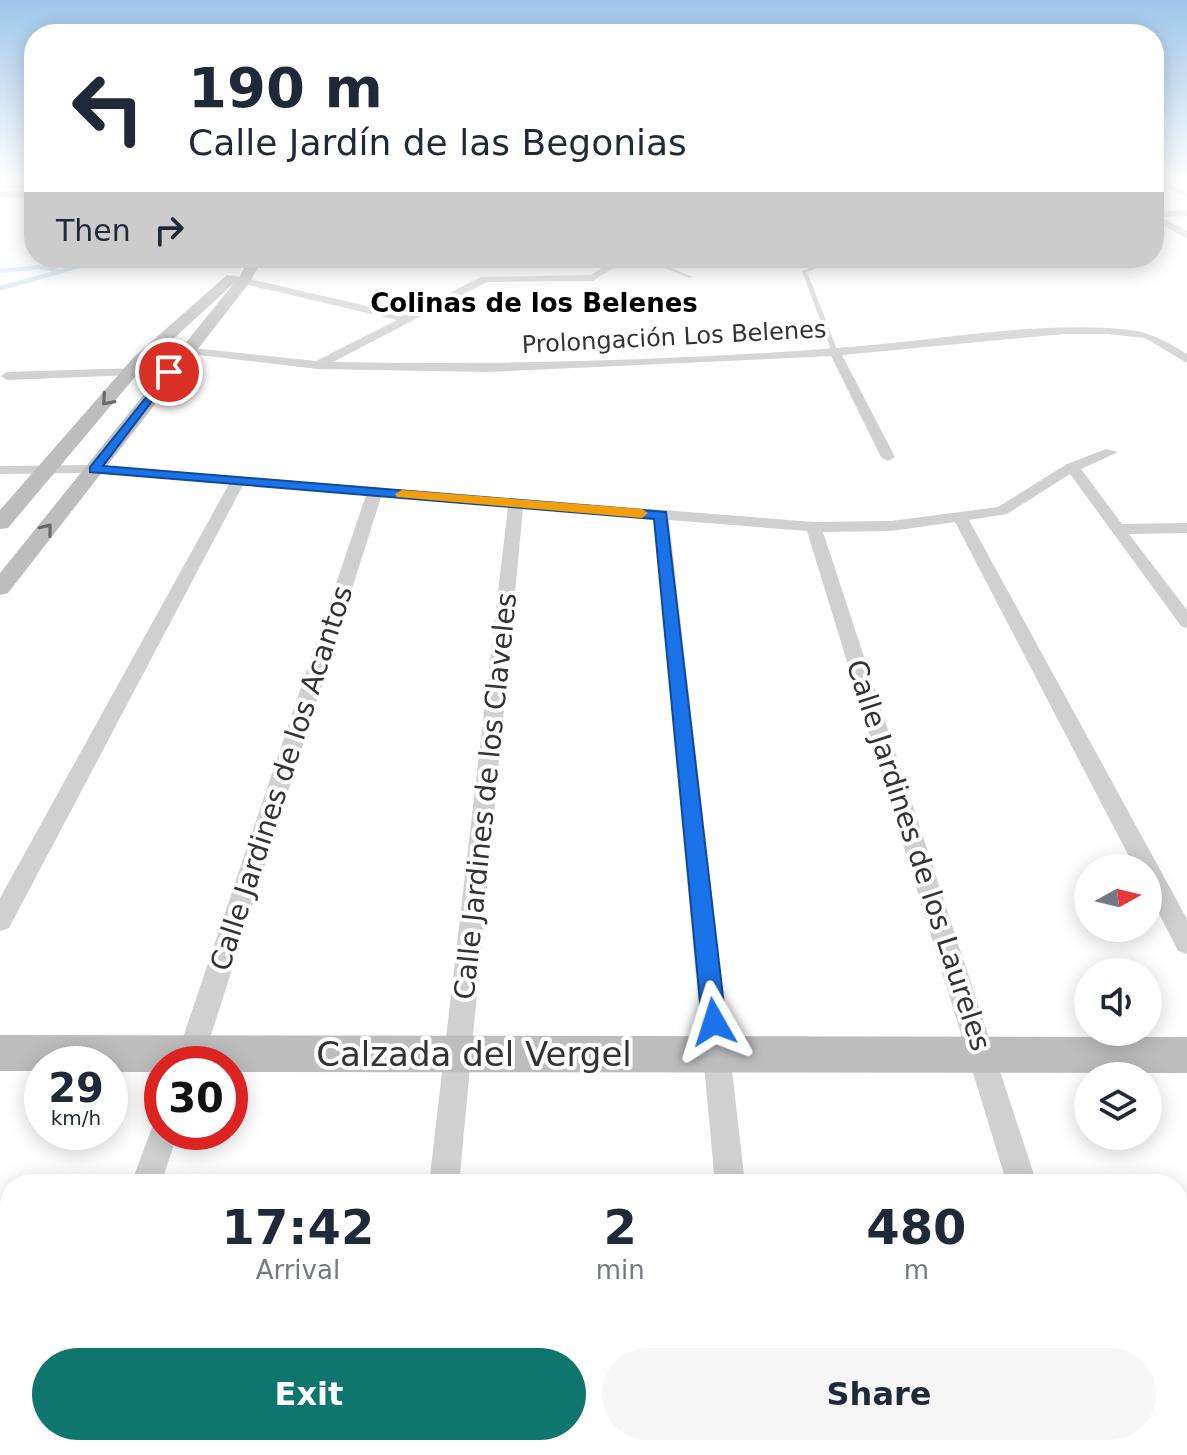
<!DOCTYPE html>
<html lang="en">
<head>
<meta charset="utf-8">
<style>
	:root { --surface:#fff; --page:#f6f6f7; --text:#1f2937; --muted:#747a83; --accent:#0f766e }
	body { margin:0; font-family:"DejaVu Sans",sans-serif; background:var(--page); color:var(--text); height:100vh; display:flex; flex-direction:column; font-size:30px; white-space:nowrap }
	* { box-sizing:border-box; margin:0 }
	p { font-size:26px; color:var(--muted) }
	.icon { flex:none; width:44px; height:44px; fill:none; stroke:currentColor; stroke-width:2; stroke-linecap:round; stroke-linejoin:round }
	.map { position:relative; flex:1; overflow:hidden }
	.sheet { position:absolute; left:0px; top:1174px; width:1188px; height:282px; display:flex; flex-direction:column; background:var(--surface); border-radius:32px 32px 0 0; box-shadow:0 4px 20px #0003 }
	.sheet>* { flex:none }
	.top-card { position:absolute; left:24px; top:24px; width:1140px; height:244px; border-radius:32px; box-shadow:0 4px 20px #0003; background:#fff; color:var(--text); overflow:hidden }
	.needle { width:52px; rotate:82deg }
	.tools { position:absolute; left:1074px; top:854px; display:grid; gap:16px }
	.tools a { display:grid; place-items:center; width:88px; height:88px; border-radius:50%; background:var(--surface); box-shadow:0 4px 20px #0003; font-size:40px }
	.speed { position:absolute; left:24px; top:1046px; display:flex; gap:16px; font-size:40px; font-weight:700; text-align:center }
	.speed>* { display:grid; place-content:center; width:104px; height:104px; border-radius:50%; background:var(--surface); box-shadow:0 4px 20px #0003; line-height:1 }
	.speed small { font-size:20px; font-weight:400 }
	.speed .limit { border:12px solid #d22; background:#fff; color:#111 }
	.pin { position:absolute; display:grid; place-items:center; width:68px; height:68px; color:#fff; margin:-34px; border:4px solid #fff; border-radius:50%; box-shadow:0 2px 8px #0007 }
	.me { position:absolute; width:88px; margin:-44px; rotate:354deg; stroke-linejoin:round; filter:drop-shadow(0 0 6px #0008) }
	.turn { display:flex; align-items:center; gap:28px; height:168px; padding:0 32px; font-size:36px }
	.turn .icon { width:104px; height:104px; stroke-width:2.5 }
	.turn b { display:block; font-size:56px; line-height:68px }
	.then { display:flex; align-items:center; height:76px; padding:0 32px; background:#0003; gap:16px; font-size:30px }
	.eta { display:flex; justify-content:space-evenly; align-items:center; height:136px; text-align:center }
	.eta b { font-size:48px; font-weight:600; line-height:56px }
	.action { display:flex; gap:16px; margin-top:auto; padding:16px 32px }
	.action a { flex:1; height:92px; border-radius:48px; background:var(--accent); color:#fff; font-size:32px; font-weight:600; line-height:92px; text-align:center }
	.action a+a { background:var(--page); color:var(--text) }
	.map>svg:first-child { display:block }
</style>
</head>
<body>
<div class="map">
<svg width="1187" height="1455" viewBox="0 0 1187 1455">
	<rect width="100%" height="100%" fill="#fff"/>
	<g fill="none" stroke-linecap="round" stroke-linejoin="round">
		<g stroke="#cfe2ee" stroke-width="4">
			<polyline points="285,258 340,264 378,258"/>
			<polyline points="0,271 42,267 58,271"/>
			<polyline points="26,281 109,258"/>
		</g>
		<polyline stroke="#cfe2ee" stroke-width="5" points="0,288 34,279"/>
		<g fill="#d0d0d0" fill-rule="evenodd">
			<rect x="0" y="186" width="34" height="2"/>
			<polygon points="641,258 647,258 693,277 689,278"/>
			<polygon points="822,263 848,263 850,264 848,265 823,265 807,272 838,352 835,354 832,352 802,271"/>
		</g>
		<g fill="#d0d0d0" fill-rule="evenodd">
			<polygon points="1154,179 1187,192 1187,197 1154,183"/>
			<polygon points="1187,210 1187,216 1161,217 1187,231 1187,238 1154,221 1154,212"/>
			<path d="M617 258H629L593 281 487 282 333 362C500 365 669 361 836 348 924 342 1021 323 1108 328 1145 330 1156 335 1187 354V363L1145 338 1107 334H1064L842 355 895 457 888 461 881 457 831 356 488 372 318 369 156 350 150 347 156 344 316 361 397 320 228 280 232 275 406 315 481 277 591 275Z"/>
			<polygon points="137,368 139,371 133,375 7,380 1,376 7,372"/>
			<polygon points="1106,449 1118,452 1081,469 1122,524 1187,523 1187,533 1129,534 1187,610 1187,628 1181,626 1070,474 1007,514 969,520 1187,919 1187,954 1178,951 1148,892 1148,868 1135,868 955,522 891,531 823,532 1037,1184 1007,1184 807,531 669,520 745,1184 715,1184 654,519 523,508 459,1184 429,1184 508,507 381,497 202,1064 174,1064 366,495 243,485 9,928 0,931 0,898 229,484 94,473 0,474 0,466 94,465 814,522 891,521 998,507 1067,464"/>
			<polygon points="162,1118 162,1132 178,1132 161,1184 131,1184 154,1122"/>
			<polygon points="37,1446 73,1446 70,1455 34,1455"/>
			<polygon points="397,1446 433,1446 432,1455 396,1455"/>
			<polygon points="738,1446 774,1446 775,1455 739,1455"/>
			<polygon points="1084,1446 1120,1446 1123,1455 1087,1455"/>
		</g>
		<g fill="#bdbdbd" fill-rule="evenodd">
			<polygon points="0,191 34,192 34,198 0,197"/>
			<polygon points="248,260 260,263 250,282 8,593 0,595 0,573 234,283 145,365 8,528 0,529 0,510 133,358 227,275 239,278"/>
			<polygon points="0,1035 1187,1037 1187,1073 230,1072 230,1064 162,1064 162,1072 110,1072 110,1064 42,1064 42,1071 0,1071"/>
		</g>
	</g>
	<defs><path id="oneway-chevron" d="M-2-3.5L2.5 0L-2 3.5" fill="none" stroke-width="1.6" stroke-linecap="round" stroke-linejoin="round" transform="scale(2)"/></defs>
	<g stroke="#6a6a6a">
		<use href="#oneway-chevron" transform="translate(107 400) rotate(131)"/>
		<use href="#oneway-chevron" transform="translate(47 529) rotate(-51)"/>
	</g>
	<linearGradient id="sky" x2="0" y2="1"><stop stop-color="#9ec6ea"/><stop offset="0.47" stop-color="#fff"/><stop offset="1" stop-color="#fff" stop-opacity="0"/></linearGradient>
	<rect width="1187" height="381" fill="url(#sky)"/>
	<polygon fill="#1a73e8" stroke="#114b97" stroke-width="2" points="169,369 174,372 103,466 666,512 726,1022 723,1030 714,1034 706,1030 702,1022 654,519 90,472 90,467"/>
	<polygon fill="#f59e0b" points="402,490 642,509 648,513 642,518 397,497 395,494"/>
	<g text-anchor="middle" stroke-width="8" stroke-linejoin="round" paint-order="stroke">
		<g font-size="24" fill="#333" stroke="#fff">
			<text transform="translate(674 337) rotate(-3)" y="8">Prolongación Los Belenes</text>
		</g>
		<g font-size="26" font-weight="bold" fill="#000" stroke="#fff">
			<text x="534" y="312">Colinas de los Belenes</text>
		</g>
		<g font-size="28" fill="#333" stroke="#fff">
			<text transform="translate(281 778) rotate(-72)" y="10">Calle Jardines de los Acantos</text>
			<text transform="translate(485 796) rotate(-84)" y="10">Calle Jardines de los Claveles</text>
			<text transform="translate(919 855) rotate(72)" y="10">Calle Jardines de los Laureles</text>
		</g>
		<g font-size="34" fill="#333" stroke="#fff">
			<text x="474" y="1066">Calzada del Vergel</text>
		</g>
	</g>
</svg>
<div class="tools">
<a><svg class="needle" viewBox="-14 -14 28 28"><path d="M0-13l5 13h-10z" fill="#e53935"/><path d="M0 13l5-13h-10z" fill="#747a83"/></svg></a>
<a><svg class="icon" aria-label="sound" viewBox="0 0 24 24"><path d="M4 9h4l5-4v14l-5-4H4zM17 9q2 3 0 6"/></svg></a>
<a><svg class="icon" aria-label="layers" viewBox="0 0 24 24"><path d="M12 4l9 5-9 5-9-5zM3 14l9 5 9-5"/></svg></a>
</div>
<div class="speed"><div>29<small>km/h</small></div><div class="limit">30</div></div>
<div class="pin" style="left:169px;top:372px;background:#d93025"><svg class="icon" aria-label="arrive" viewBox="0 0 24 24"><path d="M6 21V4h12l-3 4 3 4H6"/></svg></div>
<svg class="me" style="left:714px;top:1022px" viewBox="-20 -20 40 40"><path d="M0-17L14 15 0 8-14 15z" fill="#1a73e8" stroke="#fff" stroke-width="4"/></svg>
<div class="top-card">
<div class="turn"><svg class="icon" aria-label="left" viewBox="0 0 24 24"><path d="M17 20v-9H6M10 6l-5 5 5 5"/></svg><div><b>190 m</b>Calle Jardín de las Begonias</div></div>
<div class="then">Then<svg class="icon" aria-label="right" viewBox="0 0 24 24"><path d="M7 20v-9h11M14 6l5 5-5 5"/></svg></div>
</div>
<section class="sheet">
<div class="eta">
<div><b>17:42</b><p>Arrival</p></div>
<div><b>2</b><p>min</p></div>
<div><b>480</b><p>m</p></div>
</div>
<div class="action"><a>Exit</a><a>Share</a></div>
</section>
</div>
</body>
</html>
